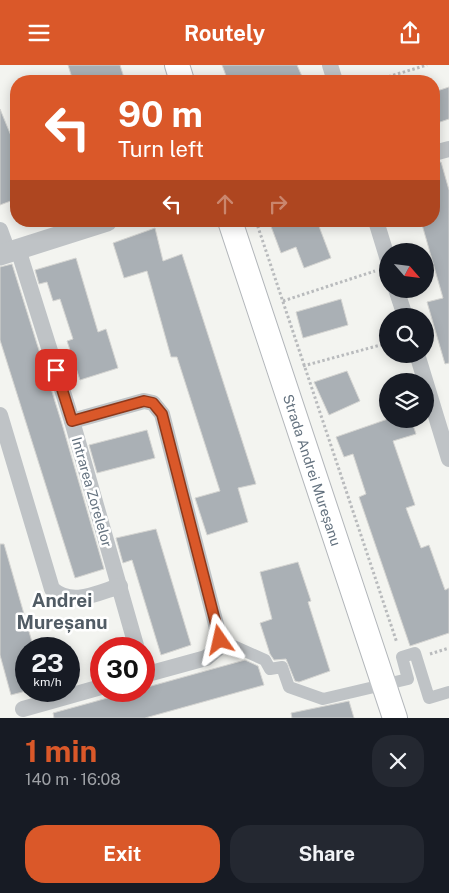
<!DOCTYPE html>
<html lang="en">
<head>
<meta charset="utf-8">
<style>
	:root { --surface:#171b24; --page:#242831; --text:#f1f3f6; --muted:#9ea1a6; --accent:#da5829 }
	body { margin:0; font-family:"Public Sans",sans-serif; background:var(--page); color:var(--text); height:100vh; display:flex; flex-direction:column; font-size:19px; white-space:nowrap }
	* { box-sizing:border-box; margin:0 }
	p { font-size:16px; color:var(--muted) }
	.icon { flex:none; width:28px; height:28px; fill:none; stroke:currentColor; stroke-width:2; stroke-linecap:round; stroke-linejoin:round }
	.map { position:relative; height:653px; overflow:hidden }
	.sheet { display:flex; flex-direction:column; background:var(--surface); flex:1 }
	.sheet>* { flex:none }
	.hud { position:absolute; left:10px; top:10px; width:430px; height:152px; border-radius:20px; box-shadow:0 2px 12px #0003; background:#da5829; color:#fff; overflow:hidden }
	.needle { width:32px; rotate:118deg }
	.buttons { position:absolute; left:379px; top:178px; display:grid; gap:10px }
	.buttons a { display:grid; place-items:center; width:55px; height:55px; border-radius:50%; background:var(--surface); box-shadow:0 2px 12px #0003; font-size:25px }
	.speed { position:absolute; left:15px; top:572px; display:flex; gap:10px; font-size:25px; font-weight:700; text-align:center }
	.speed>* { display:grid; place-content:center; width:65px; height:65px; border-radius:50%; background:var(--surface); box-shadow:0 2px 12px #0003; line-height:1 }
	.speed small { font-size:12px; font-weight:400 }
	.speed .limit { border:8px solid #d22; background:#fff; color:#111 }
	.pin { position:absolute; display:grid; place-items:center; width:42px; height:42px; color:#fff; margin:-21px; border-radius:10px; box-shadow:0 2px 8px #0006 }
	.me { position:absolute; width:55px; margin:-28px; rotate:349deg; stroke-linejoin:round; filter:drop-shadow(0 0 4px #0008) }
	.turn { display:flex; align-items:center; gap:18px; height:105px; padding:0 25px; font-size:22px }
	.turn .icon { width:65px; height:65px; stroke-width:2.5 }
	.turn b { display:block; font-size:35px; line-height:42px }
	.lanes { display:flex; align-items:center; height:48px; padding:0 25px; background:#0003; justify-content:center; gap:25px; direction:ltr }
	.lanes .off { opacity:.35 }
	.round { display:grid; place-items:center; flex:none; width:52px; height:52px; border-radius:20px; background:var(--page) }
	.overview { display:flex; align-items:center; justify-content:space-between; height:85px; padding:0 25px }
	h1 { font-size:30px; font-weight:700; line-height:38px; color:var(--accent) }
	.primary-button { display:flex; gap:10px; margin-top:auto; padding:10px 25px }
	.primary-button a { flex:1; height:58px; border-radius:20px; background:var(--accent); color:#fff; font-size:20px; font-weight:700; line-height:58px; text-align:center }
	.primary-button a+a { background:var(--page); color:var(--text) }
	header { display:flex; justify-content:space-between; align-items:center; height:65px; padding:0 25px; background:var(--accent); color:#fff; font-size:22px; font-weight:700 }
	.map>svg:first-child { display:block }
</style>
</head>
<body>
<header><svg class="icon" aria-label="menu" viewBox="0 0 24 24"><path d="M4 6h16M4 12h16M4 18h16"/></svg>Routely<svg class="icon" aria-label="share" viewBox="0 0 24 24"><path d="M12 15V3M7 8l5-5 5 5M5 13v7h14v-7"/></svg></header>
<div class="map">
<svg width="449" height="653" viewBox="0 0 449 653">
	<rect width="100%" height="100%" fill="#f3f4f0"/>
	<g fill="#aab0b5" stroke="#d5d5d2">
		<polygon points="68,0 120,0 125,16 73,16"/>
		<polygon points="222,0 297,0 304,16 228,16"/>
		<polygon points="449,22 449,54 434,59 434,27"/>
		<polygon points="0,44 16,83 16,134 0,140"/>
		<polygon points="441,97 449,125 449,298 445,299 427,237 443,233 421,156 434,156 434,98"/>
		<polygon points="269,156 317,156 331,193 304,203 296,182 281,188"/>
		<polygon points="155,163 163,196 182,189 256,419 238,423 248,457 207,470 195,433 220,426 177,292 171,292 147,206 124,213 113,178"/>
		<polygon points="76,193 98,267 106,264 118,303 80,315 67,276 73,274 60,234 53,236 47,217 39,219 35,205"/>
		<polygon points="12,199 62,359 104,504 75,513 0,275 0,202"/>
		<polygon points="341,234 348,260 303,273 296,247"/>
		<polygon points="347,306 360,336 329,350 314,317"/>
		<polygon points="388,354 411,354 416,369 393,376 415,440 406,443 421,483 429,480 445,525 449,523 449,568 410,581 359,432 366,429 353,389 344,392 336,372"/>
		<polygon points="147,365 155,393 97,408 89,380"/>
		<polygon points="156,464 191,580 161,590 132,495 123,498 116,473"/>
		<polygon points="0,479 4,479 34,584 26,584 26,626 11,630 0,590"/>
		<polygon points="298,497 311,536 308,537 330,606 299,617 295,616 286,594 274,595 270,589 260,558 272,554 260,507"/>
		<polygon points="245,595 258,601 264,620 145,653 54,653 53,648 133,626 144,626 144,623"/>
		<polygon points="349,636 354,653 292,653 291,648"/>
	</g>
	<g fill="none" stroke-linecap="round" stroke-linejoin="round">
		<g stroke="#b2b6ba" stroke-width="26">
			<g id="secondary">
				<polyline points="177,0 182,16"/>
				<polyline points="230,156 395,653"/>
			</g>
		</g>
		<g stroke="#b9bbbd" stroke-width="3" stroke-dasharray="2.5 2.5" stroke-linecap="butt">
			<polyline points="374,16 427,0"/>
			<polyline points="256,156 397,578"/>
			<polyline points="283,236 375,206"/>
			<polyline points="303,301 388,278"/>
			<polyline points="430,589 449,583"/>
		</g>
		<polyline stroke="#bfc3c6" stroke-width="12" points="220,575 265,595 270,604 282,602 289,622 323,634 408,614 402,592 415,588 429,633 449,627"/>
		<g stroke="#bfc3c6" stroke-width="16">
			<polyline points="330,0 335,16"/>
			<polyline points="434,88 449,84"/>
			<polyline points="376,156 388,195"/>
			<polyline points="0,165 8,187"/>
			<polyline points="18,184 72,356 137,584"/>
			<polyline points="396,224 405,251"/>
			<polyline points="417,289 449,394"/>
			<path d="M0 350 52 524C72 542 97 528 120 521"/>
			<polyline points="72,356 144,336 153,338 162,349 220,575 218,583 206,593 144,610"/>
			<polyline points="23,644 101,622"/>
		</g>
		<polyline stroke="#bfc3c6" stroke-width="21" points="0,190 107,156"/>
		<use href="#secondary" stroke="#fff" stroke-width="24"/>
	</g>
	<g fill="none" stroke-linecap="round" stroke-linejoin="round">
		<g stroke="#8e391b" stroke-width="12">
			<polyline id="route" points="56,305 72,356 144,336 153,338 162,349 220,575"/>
		</g>
		<use href="#route" stroke="#da5829" stroke-width="9"/>
	</g>
	<g text-anchor="middle" stroke-width="5" stroke-linejoin="round" paint-order="stroke">
		<g font-size="14" fill="#64727f" stroke="#fff">
			<text transform="translate(312 405) rotate(72)" y="5">Strada Andrei Mureșanu</text>
			<text transform="translate(92 427) rotate(74)" y="5">Intrarea Zorelelor</text>
		</g>
		<g font-size="19" font-weight="bold" fill="#515c65" stroke="#fff">
			<text x="62" y="542">Andrei<tspan x="62" dy="22">Mureșanu</tspan></text>
		</g>
	</g>
</svg>
<div class="buttons">
<a><svg class="needle" viewBox="-14 -14 28 28"><path d="M0-13l5 13h-10z" fill="#e53935"/><path d="M0 13l5-13h-10z" fill="#9ea1a6"/></svg></a>
<a><svg class="icon" aria-label="search" viewBox="0 0 24 24"><circle cx="10" cy="10" r="6"/><path d="M15 15l6 6"/></svg></a>
<a><svg class="icon" aria-label="layers" viewBox="0 0 24 24"><path d="M12 4l9 5-9 5-9-5zM3 14l9 5 9-5"/></svg></a>
</div>
<div class="speed"><div>23<small>km/h</small></div><div class="limit">30</div></div>
<div class="pin" style="left:56px;top:305px;background:#d93025"><svg class="icon" aria-label="arrive" viewBox="0 0 24 24"><path d="M6 21V4h12l-3 4 3 4H6"/></svg></div>
<svg class="me" style="left:220px;top:575px" viewBox="-20 -20 40 40"><path d="M0-17L14 15 0 8-14 15z" fill="#da5829" stroke="#fff" stroke-width="4"/></svg>
<div class="hud">
<div class="turn"><svg class="icon" aria-label="left" viewBox="0 0 24 24"><path d="M17 20v-9H6M10 6l-5 5 5 5"/></svg><div><b>90 m</b>Turn left</div></div>
<div class="lanes"><svg class="icon" aria-label="left" viewBox="0 0 24 24"><path d="M17 20v-9H6M10 6l-5 5 5 5"/></svg><svg class="icon off" aria-label="ahead" viewBox="0 0 24 24"><path d="M12 20V5M6 11l6-6 6 6"/></svg><svg class="icon off" aria-label="right" viewBox="0 0 24 24"><path d="M7 20v-9h11M14 6l5 5-5 5"/></svg></div>
</div>
</div>
<section class="sheet">
<div class="overview"><div><h1>1 min</h1><p>140 m · 16:08</p></div><a class="round"><svg class="icon" aria-label="close" viewBox="0 0 24 24"><path d="M6 6l12 12M18 6L6 18"/></svg></a></div>
<div class="primary-button"><a>Exit</a><a>Share</a></div>
</section>
</body>
</html>
